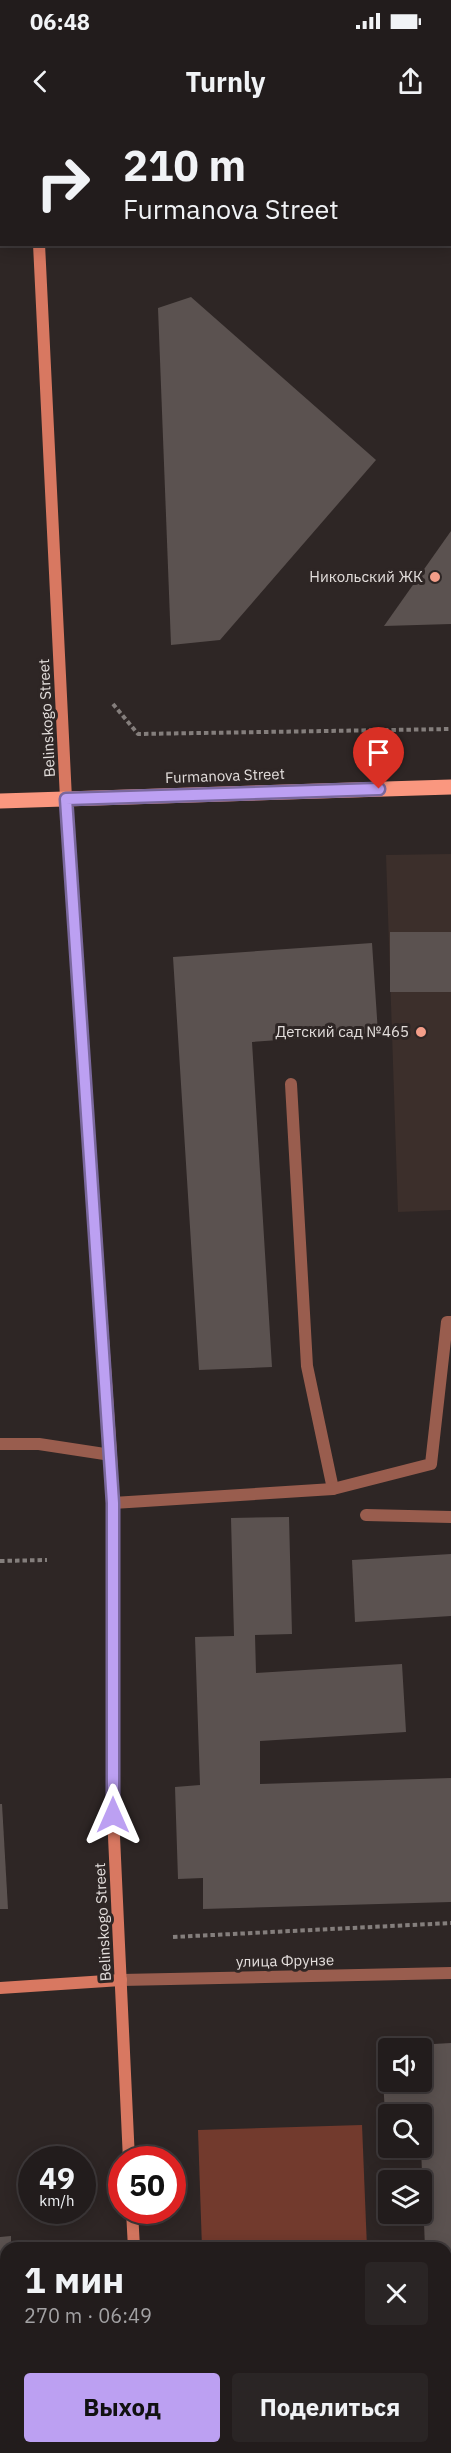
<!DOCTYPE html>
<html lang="ru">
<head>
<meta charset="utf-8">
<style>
	:root { --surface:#221c1c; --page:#2a2525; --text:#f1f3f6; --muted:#a2a1a3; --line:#3f3a3b; --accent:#bca0f2 }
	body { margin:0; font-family:"IBM Plex Sans",sans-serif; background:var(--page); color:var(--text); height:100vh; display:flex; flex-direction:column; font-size:22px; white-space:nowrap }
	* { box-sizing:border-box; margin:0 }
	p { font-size:20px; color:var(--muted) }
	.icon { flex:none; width:33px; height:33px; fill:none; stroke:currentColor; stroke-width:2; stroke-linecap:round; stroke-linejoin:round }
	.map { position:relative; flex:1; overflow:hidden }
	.drawer { position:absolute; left:0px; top:2122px; width:452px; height:212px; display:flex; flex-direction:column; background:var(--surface); border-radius:18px 18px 0 0; box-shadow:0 3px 15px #0003,0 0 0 2px var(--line) }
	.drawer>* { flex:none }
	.banner { position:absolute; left:0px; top:0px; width:452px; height:126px; box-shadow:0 3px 15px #0003,0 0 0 2px var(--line); background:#221c1c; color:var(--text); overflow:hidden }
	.tools { position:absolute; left:378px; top:1918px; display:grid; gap:12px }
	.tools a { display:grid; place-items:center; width:54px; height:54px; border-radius:6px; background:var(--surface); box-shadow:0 3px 15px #0003,0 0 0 2px var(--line); font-size:30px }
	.speed { position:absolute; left:18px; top:2026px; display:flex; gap:12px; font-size:30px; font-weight:700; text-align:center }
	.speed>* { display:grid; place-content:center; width:78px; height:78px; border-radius:50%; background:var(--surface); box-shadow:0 3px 15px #0003,0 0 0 2px var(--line); line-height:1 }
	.speed small { font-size:15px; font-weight:400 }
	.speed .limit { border:9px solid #d22; background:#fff; color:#111 }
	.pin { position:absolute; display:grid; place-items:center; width:51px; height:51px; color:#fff; margin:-62px -26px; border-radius:50% 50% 50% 0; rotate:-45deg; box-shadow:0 0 6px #0007 }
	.pin .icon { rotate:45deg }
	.me { position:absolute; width:66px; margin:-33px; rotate:0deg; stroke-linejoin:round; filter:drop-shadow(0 0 4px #0008) }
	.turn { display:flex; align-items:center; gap:21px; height:126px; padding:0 24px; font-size:27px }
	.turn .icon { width:78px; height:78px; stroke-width:2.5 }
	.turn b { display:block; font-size:42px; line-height:51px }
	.round { display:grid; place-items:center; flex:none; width:63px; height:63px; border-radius:6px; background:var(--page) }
	.summary { display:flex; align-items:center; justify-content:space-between; height:102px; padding:0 24px }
	h1 { font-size:36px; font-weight:700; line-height:45px }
	.primary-button { display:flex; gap:12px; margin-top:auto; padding:12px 24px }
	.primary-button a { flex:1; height:69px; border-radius:6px; background:var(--accent); color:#111; font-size:24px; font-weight:700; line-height:69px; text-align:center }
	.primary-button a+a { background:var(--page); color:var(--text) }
	.status { display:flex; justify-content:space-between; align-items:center; height:42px; padding:0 30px; background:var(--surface); direction:ltr }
	.status svg { height:16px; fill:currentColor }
	header { display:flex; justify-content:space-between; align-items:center; height:78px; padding:0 24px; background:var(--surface); font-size:27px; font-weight:700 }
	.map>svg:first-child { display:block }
</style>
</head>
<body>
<div class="status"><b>06:48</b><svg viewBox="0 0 49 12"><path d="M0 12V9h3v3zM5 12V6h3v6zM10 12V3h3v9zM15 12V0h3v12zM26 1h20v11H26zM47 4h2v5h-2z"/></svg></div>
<header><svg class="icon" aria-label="back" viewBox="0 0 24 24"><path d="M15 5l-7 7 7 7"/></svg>Turnly<svg class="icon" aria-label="share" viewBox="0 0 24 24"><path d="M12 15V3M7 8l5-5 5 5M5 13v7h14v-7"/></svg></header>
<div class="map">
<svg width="451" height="2333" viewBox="0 0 451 2333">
	<rect width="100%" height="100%" fill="#2e2625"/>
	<polygon fill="#3c2f2b" points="451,734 451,1090 398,1092 386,735"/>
	<g fill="#723a2d">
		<polygon points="362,2005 367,2128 202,2128 198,2010"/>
		<rect x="208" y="2328" width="167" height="5"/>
	</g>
	<g fill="#5b5250" fill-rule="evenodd">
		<polygon points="191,177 376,340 220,520 171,525 158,188"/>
		<polygon points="451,411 451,504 384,506"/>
		<rect x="390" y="812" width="61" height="60"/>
		<polygon points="372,823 378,913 252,922 272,1247 199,1250 173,837"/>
		<polygon points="289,1397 292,1514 255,1515 256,1553 402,1544 406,1612 260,1621 260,1664 451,1658 451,1782 203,1789 203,1758 178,1759 175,1667 200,1665 195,1517 234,1516 231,1398"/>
		<polygon points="451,1434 451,1496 355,1502 352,1440"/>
		<polygon points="0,1684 2,1684 8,1789 0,1789"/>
		<path d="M451 1923V2333H380L379 2328H446V2128H425L421 2028 422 1995H419V1991L385 1993 381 1927ZM388 1929H422V1962H388Z"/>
		<polygon points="11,2116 11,2128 6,2128 6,2328 20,2328 21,2333 0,2333 0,2117"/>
	</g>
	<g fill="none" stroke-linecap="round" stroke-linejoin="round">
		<g stroke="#847e7c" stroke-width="4" stroke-dasharray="4.5 3" stroke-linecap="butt">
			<polyline points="113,584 138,614 451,609"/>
			<polyline points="0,1441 47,1440"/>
			<polyline points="173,1817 451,1803"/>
		</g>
		<g stroke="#995d4e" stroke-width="12">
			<polyline points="291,964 307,1246 333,1369"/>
			<polyline points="0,1324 39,1324 111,1335"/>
			<polyline points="113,1383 333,1369 431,1344 447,1202 451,1202"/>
			<polyline points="366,1395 451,1397"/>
		</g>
		<polyline stroke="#995d4e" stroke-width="12" points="121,1860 451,1853"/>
		<g stroke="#d87861" stroke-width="12">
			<polyline points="33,0 33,2"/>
			<polyline points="39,124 66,679 111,1335 113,1383 113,1695 129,2040"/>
			<polyline points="0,1868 121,1860"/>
			<polyline points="132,2091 134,2128"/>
			<polyline points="144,2328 145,2333"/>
		</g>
		<polyline stroke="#fa977f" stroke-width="15" points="0,681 451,667"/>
	</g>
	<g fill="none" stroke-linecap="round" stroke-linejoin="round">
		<g stroke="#7a689d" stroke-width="15">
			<polyline id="route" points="113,1695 113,1383 66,679 379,669"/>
		</g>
		<use href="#route" stroke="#bca0f2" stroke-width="10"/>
	</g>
	<g fill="#f49e89" stroke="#2e2625" stroke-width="2">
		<circle cx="435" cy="457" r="6"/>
		<circle cx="421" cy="912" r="6"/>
	</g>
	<g text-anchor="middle" stroke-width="6" stroke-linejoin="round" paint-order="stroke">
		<g font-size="15" fill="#e3dedc" stroke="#2e2625" text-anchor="end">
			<text x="423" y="462">Никольский ЖК</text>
			<text x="409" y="917">Детский сад №465</text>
		</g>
		<g font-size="15" fill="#e3dedc" stroke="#2e2625">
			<text transform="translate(47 598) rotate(-93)" y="5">Belinskogo Street</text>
			<text transform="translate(225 656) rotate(-2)" y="5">Furmanova Street</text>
			<text transform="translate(103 1802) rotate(-93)" y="5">Belinskogo Street</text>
			<text transform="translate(285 1841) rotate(-1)" y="5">улица Фрунзе</text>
		</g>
	</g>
</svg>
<div class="tools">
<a><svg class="icon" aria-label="sound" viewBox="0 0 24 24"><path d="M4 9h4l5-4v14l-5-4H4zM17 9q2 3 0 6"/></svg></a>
<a><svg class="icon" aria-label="search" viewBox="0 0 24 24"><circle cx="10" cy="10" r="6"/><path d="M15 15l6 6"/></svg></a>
<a><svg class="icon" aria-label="layers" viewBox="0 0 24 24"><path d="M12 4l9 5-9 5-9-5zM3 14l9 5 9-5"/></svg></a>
</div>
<div class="speed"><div>49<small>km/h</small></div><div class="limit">50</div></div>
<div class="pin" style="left:379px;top:669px;background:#d93025"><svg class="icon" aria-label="arrive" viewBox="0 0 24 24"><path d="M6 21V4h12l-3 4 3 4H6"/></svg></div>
<svg class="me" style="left:113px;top:1695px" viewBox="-20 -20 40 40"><path d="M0-17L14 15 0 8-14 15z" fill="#bca0f2" stroke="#fff" stroke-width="4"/></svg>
<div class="banner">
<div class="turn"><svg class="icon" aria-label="right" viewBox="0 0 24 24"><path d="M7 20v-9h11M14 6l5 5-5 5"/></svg><div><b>210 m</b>Furmanova Street</div></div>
</div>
<section class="drawer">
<div class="summary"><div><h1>1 мин</h1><p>270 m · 06:49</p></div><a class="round"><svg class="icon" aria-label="close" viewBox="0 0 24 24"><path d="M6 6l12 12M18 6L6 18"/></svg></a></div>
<div class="primary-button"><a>Выход</a><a>Поделиться</a></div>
</section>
</div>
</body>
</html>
